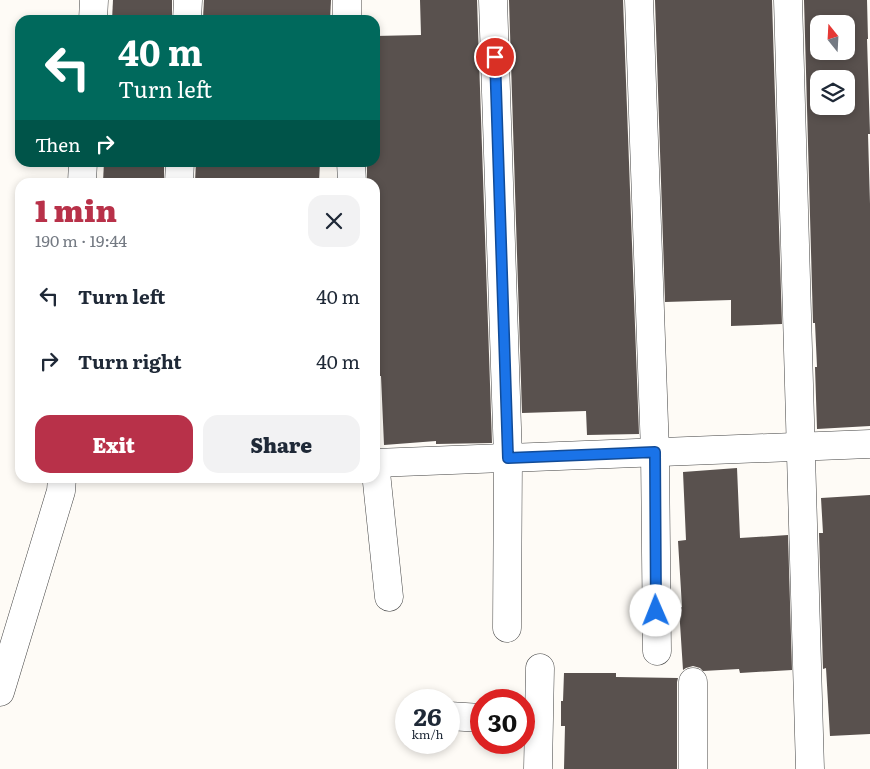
<!DOCTYPE html>
<html lang="en">
<head>
<meta charset="utf-8">
<style>
	:root { --surface:#fff; --page:#f2f2f3; --text:#1f2937; --muted:#747a83; --accent:#b83149 }
	body { margin:0; font-family:Literata,serif; background:var(--page); color:var(--text); height:100vh; display:flex; flex-direction:column; font-size:19px; white-space:nowrap }
	* { box-sizing:border-box; margin:0 }
	p { font-size:16px; color:var(--muted) }
	.icon { flex:none; width:28px; height:28px; fill:none; stroke:currentColor; stroke-width:2; stroke-linecap:round; stroke-linejoin:round }
	.map { position:relative; flex:1; overflow:hidden }
	.side { position:absolute; left:15px; top:178px; width:365px; height:305px; display:flex; flex-direction:column; background:var(--surface); border-radius:15px; box-shadow:0 2px 8px #0003 }
	.side>* { flex:none }
	.top-card { position:absolute; left:15px; top:15px; width:365px; height:152px; border-radius:15px; box-shadow:0 2px 8px #0003; background:#00695c; color:#fff; overflow:hidden }
	.needle { width:32px; rotate:342deg }
	.controls { position:absolute; left:810px; top:15px; display:grid; gap:10px }
	.controls a { display:grid; place-items:center; width:45px; height:45px; border-radius:10px; background:var(--surface); box-shadow:0 2px 8px #0003; font-size:25px }
	.speed { position:absolute; left:395px; top:689px; display:flex; gap:10px; font-size:25px; font-weight:700; text-align:center }
	.speed>* { display:grid; place-content:center; width:65px; height:65px; border-radius:50%; background:var(--surface); box-shadow:0 2px 8px #0003; line-height:1 }
	.speed small { font-size:12px; font-weight:400 }
	.speed .limit { border:8px solid #d22; background:#fff; color:#111 }
	.pin { position:absolute; display:grid; place-items:center; width:42px; height:42px; color:#fff; margin:-21px; border:2px solid #fff; border-radius:50%; box-shadow:0 1px 5px #0007 }
	.me { position:absolute; width:55px; margin:-28px; rotate:359deg; stroke-linejoin:round; filter:drop-shadow(0 0 4px #0008) }
	.turn { display:flex; align-items:center; gap:18px; height:105px; padding:0 20px; font-size:22px }
	.turn .icon { width:65px; height:65px; stroke-width:2.5 }
	.turn b { display:block; font-size:35px; line-height:42px }
	.then { display:flex; align-items:center; height:48px; padding:0 20px; background:#0003; gap:10px; font-size:19px }
	.round { display:grid; place-items:center; flex:none; width:52px; height:52px; border-radius:15px; background:var(--page) }
	.overview { display:flex; align-items:center; justify-content:space-between; height:85px; padding:0 20px }
	h1 { font-size:30px; font-weight:800; line-height:38px; color:var(--accent) }
	.cta { display:flex; gap:10px; margin-top:auto; padding:10px 20px }
	.cta a { flex:1; height:58px; border-radius:15px; background:var(--accent); color:#fff; font-size:20px; font-weight:800; line-height:58px; text-align:center }
	.cta a+a { background:var(--page); color:var(--text) }
	ul { padding:0; list-style:none }
	li { display:flex; align-items:center; gap:15px; height:65px; padding:0 20px }
	li div { flex:1 }
	li b { display:block; font-size:19px }
	li em { font-style:normal }
	.map>svg:first-child { display:block }
</style>
</head>
<body>
<div class="map">
<svg width="870" height="769" viewBox="0 0 870 769">
	<rect width="100%" height="100%" fill="#fefbf6"/>
	<g fill="#59514e" fill-rule="evenodd">
		<polygon points="113,0 172,0 172,20 112,20"/>
		<polygon points="204,0 331,0 330,20 223,20 203,18"/>
		<polygon points="420,0 477,0 492,443 436,444 436,441 384,445 381,376 377,376 375,344 375,182 367,182 367,162 375,162 375,36 421,35"/>
		<polygon points="509,0 623,0 639,434 587,435 586,411 522,413"/>
		<polygon points="655,0 772,0 782,324 731,326 731,300 665,302"/>
		<path d="M804 0H867L868 39H867L870 134H868L870 204V426L817 429 815 367H817L815 323H813ZM819 24H846V51H819ZM819 79H846V106H819Z"/>
		<polygon points="104,162 164,162 164,182 103,182"/>
		<polygon points="196,162 320,162 319,182 300,182 251,179 251,182 195,182"/>
		<polygon points="737,468 740,538 788,535 792,670 740,673 739,669 703,671 700,668 693,666 686,668 683,670 679,608 682,607 678,541 686,540 683,472"/>
		<polygon points="870,495 870,734 830,736 826,668 823,669 819,533 823,533 821,498"/>
		<polygon points="564,673 616,673 616,677 678,678 677,682 677,769 564,769 565,726 561,726 561,701 563,701"/>
	</g>
	<g fill="none" stroke-linecap="round" stroke-linejoin="round">
		<g stroke="#444" stroke-width="29">
			<g id="minor">
				<polyline points="347,0 347,20"/>
				<polyline points="493,0 508,458 507,628"/>
				<polyline points="639,0 655,452 657,651"/>
				<polyline points="788,0 810,769"/>
				<polyline points="93,20 94,0"/>
				<polyline points="187,20 188,0"/>
				<polyline points="351,162 352,182"/>
				<polyline points="82,182 83,162"/>
				<polyline points="179,182 180,162"/>
				<polyline points="375,463 870,444"/>
				<polyline points="375,463 389,597"/>
				<polyline points="693,682 693,769"/>
				<polyline points="0,692 61,491 62,478"/>
				<polyline points="449,716 481,718"/>
				<polyline points="538,769 540,668"/>
			</g>
		</g>
		<use href="#minor" stroke="#fff" stroke-width="28"/>
	</g>
	<g fill="none" stroke-linecap="round" stroke-linejoin="round">
		<g stroke="#114b97" stroke-width="12">
			<polyline id="route" points="495,57 508,458 655,452 656,611"/>
		</g>
		<use href="#route" stroke="#1a73e8" stroke-width="9"/>
	</g>
</svg>
<div class="controls">
<a><svg class="needle" viewBox="-14 -14 28 28"><path d="M0-13l5 13h-10z" fill="#e53935"/><path d="M0 13l5-13h-10z" fill="#747a83"/></svg></a>
<a><svg class="icon" aria-label="layers" viewBox="0 0 24 24"><path d="M12 4l9 5-9 5-9-5zM3 14l9 5 9-5"/></svg></a>
</div>
<div class="speed"><div>26<small>km/h</small></div><div class="limit">30</div></div>
<div class="pin" style="left:495px;top:57px;background:#d93025"><svg class="icon" aria-label="arrive" viewBox="0 0 24 24"><path d="M6 21V4h12l-3 4 3 4H6"/></svg></div>
<svg class="me" style="left:656px;top:611px" viewBox="-20 -20 40 40"><circle r="19" fill="#fff"/><path d="M0-13L10 11 0 6-10 11z" fill="#1a73e8"/></svg>
<div class="top-card">
<div class="turn"><svg class="icon" aria-label="left" viewBox="0 0 24 24"><path d="M17 20v-9H6M10 6l-5 5 5 5"/></svg><div><b>40 m</b>Turn left</div></div>
<div class="then">Then<svg class="icon" aria-label="right" viewBox="0 0 24 24"><path d="M7 20v-9h11M14 6l5 5-5 5"/></svg></div>
</div>
<section class="side">
<div class="overview"><div><h1>1 min</h1><p>190 m · 19:44</p></div><a class="round"><svg class="icon" aria-label="close" viewBox="0 0 24 24"><path d="M6 6l12 12M18 6L6 18"/></svg></a></div>
<ul>
<li><svg class="icon" aria-label="left" viewBox="0 0 24 24"><path d="M17 20v-9H6M10 6l-5 5 5 5"/></svg><div><b>Turn left</b></div><em>40 m</em></li>
<li><svg class="icon" aria-label="right" viewBox="0 0 24 24"><path d="M7 20v-9h11M14 6l5 5-5 5"/></svg><div><b>Turn right</b></div><em>40 m</em></li>
</ul>
<div class="cta"><a>Exit</a><a>Share</a></div>
</section>
</div>
</body>
</html>
